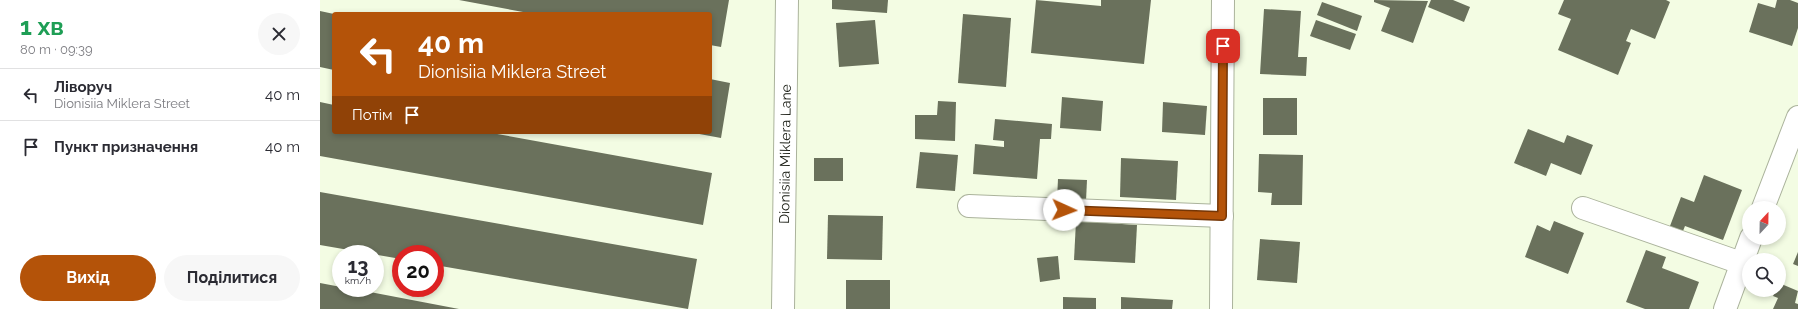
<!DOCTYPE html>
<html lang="uk">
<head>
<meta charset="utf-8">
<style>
	:root { --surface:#fff; --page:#f7f7f7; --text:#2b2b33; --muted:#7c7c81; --line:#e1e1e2; --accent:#b45309 }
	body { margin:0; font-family:Raleway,sans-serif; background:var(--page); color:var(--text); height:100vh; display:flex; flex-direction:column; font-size:15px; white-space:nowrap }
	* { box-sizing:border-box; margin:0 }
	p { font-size:13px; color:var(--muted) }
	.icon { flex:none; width:22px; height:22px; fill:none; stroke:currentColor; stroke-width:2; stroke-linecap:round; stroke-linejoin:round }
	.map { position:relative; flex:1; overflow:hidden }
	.sheet { display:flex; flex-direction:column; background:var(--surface); width:320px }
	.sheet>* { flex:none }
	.top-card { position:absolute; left:12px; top:12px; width:380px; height:122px; border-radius:4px; box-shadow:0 2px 6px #0003; background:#b45309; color:#fff; overflow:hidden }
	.needle { width:26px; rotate:22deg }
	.fabs { position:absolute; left:1422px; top:201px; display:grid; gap:8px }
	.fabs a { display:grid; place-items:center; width:44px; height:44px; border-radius:50%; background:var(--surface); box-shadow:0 2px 6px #0003; font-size:20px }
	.speed { position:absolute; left:12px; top:245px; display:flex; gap:8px; font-size:20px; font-weight:700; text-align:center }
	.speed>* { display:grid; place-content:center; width:52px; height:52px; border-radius:50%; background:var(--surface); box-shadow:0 2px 6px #0003; line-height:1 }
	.speed small { font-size:10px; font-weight:400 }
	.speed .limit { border:6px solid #d22; background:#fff; color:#111 }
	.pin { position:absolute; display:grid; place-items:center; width:34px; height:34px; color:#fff; margin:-17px; border-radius:8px; box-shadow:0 2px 6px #0006 }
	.me { position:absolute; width:44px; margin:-22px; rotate:92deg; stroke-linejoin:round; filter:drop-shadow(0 0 3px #0008) }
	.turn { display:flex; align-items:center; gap:14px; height:84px; padding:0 20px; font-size:18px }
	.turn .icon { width:52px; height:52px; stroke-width:2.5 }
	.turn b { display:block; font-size:28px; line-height:34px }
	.then { display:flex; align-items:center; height:38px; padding:0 20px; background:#0003; gap:8px; font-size:15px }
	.round { display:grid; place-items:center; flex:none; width:42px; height:42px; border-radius:21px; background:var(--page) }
	.overview { display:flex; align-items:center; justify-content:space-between; height:68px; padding:0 20px }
	h1 { font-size:24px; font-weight:700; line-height:30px; color:#1e9e55 }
	.action { display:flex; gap:8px; margin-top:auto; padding:8px 20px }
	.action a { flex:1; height:46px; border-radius:24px; background:var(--accent); color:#fff; font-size:16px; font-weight:700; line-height:46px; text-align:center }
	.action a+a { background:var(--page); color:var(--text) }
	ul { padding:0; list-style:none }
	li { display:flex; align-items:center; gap:12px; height:52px; padding:0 20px; border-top:1px solid var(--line) }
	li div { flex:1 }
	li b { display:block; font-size:15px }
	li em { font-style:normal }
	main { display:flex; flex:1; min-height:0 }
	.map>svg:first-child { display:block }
</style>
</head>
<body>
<main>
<section class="sheet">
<div class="overview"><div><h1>1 хв</h1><p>80 m · 09:39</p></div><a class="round"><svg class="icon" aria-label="close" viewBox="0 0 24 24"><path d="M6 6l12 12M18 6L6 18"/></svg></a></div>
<ul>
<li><svg class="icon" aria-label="left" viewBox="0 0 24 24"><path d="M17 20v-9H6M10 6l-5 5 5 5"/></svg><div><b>Ліворуч</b><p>Dionisiia Miklera Street</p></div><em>40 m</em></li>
<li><svg class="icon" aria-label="arrive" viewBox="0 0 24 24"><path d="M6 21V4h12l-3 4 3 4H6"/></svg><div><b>Пункт призначення</b></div><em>40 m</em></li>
</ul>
<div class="action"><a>Вихід</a><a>Поділитися</a></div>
</section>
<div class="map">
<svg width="1478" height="309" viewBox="0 0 1478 309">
	<rect width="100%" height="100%" fill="#f3fce3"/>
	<g fill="#6a715c">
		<polygon points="139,0 409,0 401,47 390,45 390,14 214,14"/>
		<polygon points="512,0 568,0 567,13 512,9"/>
		<polygon points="716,0 781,6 781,0 831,0 824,64 711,53"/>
		<polygon points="1054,0 1108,1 1093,43 1061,31 1070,8 1054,2"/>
		<polygon points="1111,0 1133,0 1150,7 1144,22 1108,7"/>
		<polygon points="1244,0 1346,0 1350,2 1335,39 1311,29 1306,41 1311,43 1298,75 1238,50 1251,19 1238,14"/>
		<polygon points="1457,0 1470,0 1478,3 1478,28 1472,46 1429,32 1438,3 1455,8"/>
		<polygon points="1002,2 1042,16 1037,31 997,15"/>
		<polygon points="944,9 981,11 978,57 987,57 986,76 940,74"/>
		<polygon points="0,11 14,14 14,70 0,67"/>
		<polygon points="643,14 691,18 686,87 638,83"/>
		<polygon points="555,20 559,64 519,67 516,23"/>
		<polygon points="996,20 1036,34 1030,50 990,36"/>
		<polygon points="390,79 410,83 401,138 374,133 390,132"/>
		<polygon points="742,97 783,101 781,131 740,128"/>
		<rect x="943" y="98" width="34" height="37"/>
		<polygon points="618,101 636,102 635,141 595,139 595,115 617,115"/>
		<polygon points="0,102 14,105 14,132 166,132 392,173 383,225 0,156"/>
		<polygon points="843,102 887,106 885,135 842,132"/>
		<polygon points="675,119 732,124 731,139 720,139 717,179 653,174 655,144 684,147 684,141 673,140"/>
		<polygon points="1208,129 1244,143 1247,135 1273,145 1261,175 1231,163 1226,176 1194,163"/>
		<polygon points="600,152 638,155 635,191 596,188"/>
		<polygon points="939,154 983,155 982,205 951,205 952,193 938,192"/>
		<rect x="494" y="158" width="29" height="23"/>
		<polygon points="801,158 858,161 856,200 800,197"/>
		<polygon points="1384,175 1422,190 1403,240 1365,226 1363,231 1350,226 1361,197 1374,202"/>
		<polygon points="738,179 767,180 766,201 737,200"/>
		<polygon points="0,192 377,259 368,309 115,265 115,254 81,254 81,259 0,245"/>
		<polygon points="508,215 563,216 562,260 507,259"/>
		<polygon points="756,221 817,225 815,263 754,260"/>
		<polygon points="1234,221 1264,233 1248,274 1205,257 1217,225 1230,231"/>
		<polygon points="940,239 980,242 977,283 937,280"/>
		<polygon points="1326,250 1346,257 1342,268 1379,282 1369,309 1325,309 1306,302"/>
		<polygon points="1478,252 1478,266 1473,264"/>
		<polygon points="738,256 740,279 720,282 717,258"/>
		<rect x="526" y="280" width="44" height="29"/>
		<polygon points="0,283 21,287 21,288 29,288 139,309 0,309"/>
		<polygon points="1459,283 1478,291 1475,303 1478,304 1478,309 1453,309 1458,298 1453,296 1456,290 1459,290"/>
		<polygon points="743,297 776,298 776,309 743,309"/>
		<polygon points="801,297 853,300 852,309 801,309"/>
	</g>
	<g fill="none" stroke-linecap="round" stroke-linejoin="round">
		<g stroke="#abb39c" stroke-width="24">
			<g id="minor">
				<polyline points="649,206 902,216"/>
				<polyline points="1263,208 1421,263"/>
				<polyline points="1443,208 1478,117"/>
				<path id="s1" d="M463 309 467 0"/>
				<polyline points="901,309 903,0"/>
				<polyline points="1405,309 1431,238"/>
			</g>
		</g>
		<use href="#minor" stroke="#fff" stroke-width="22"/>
	</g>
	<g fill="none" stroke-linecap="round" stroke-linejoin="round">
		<g stroke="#753606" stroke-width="10">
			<polyline id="route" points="744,210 902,216 903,46"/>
		</g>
		<use href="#route" stroke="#b45309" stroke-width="7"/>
	</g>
	<g text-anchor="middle" stroke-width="3.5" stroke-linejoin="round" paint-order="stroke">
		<g font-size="14" fill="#171a11" stroke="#fff">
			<text dy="5" stroke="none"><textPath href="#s1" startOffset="155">Dionisiia Miklera Lane</textPath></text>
		</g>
	</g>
</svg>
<div class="fabs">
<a><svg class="needle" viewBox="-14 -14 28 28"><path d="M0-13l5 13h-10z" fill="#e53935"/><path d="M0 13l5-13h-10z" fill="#7c7c81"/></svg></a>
<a><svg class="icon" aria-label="search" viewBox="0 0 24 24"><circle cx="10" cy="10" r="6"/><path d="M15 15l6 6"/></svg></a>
</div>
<div class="speed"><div>13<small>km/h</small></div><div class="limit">20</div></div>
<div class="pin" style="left:903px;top:46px;background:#d93025"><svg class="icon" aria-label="arrive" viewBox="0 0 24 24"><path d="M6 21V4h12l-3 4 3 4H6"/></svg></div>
<svg class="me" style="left:744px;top:210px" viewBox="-20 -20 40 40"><circle r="19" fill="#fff"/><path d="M0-13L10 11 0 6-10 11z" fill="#b45309"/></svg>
<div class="top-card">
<div class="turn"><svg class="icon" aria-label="left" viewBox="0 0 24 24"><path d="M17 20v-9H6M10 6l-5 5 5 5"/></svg><div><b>40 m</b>Dionisiia Miklera Street</div></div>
<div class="then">Потім<svg class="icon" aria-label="arrive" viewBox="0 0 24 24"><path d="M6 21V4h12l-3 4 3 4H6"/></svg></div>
</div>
</div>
</main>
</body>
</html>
